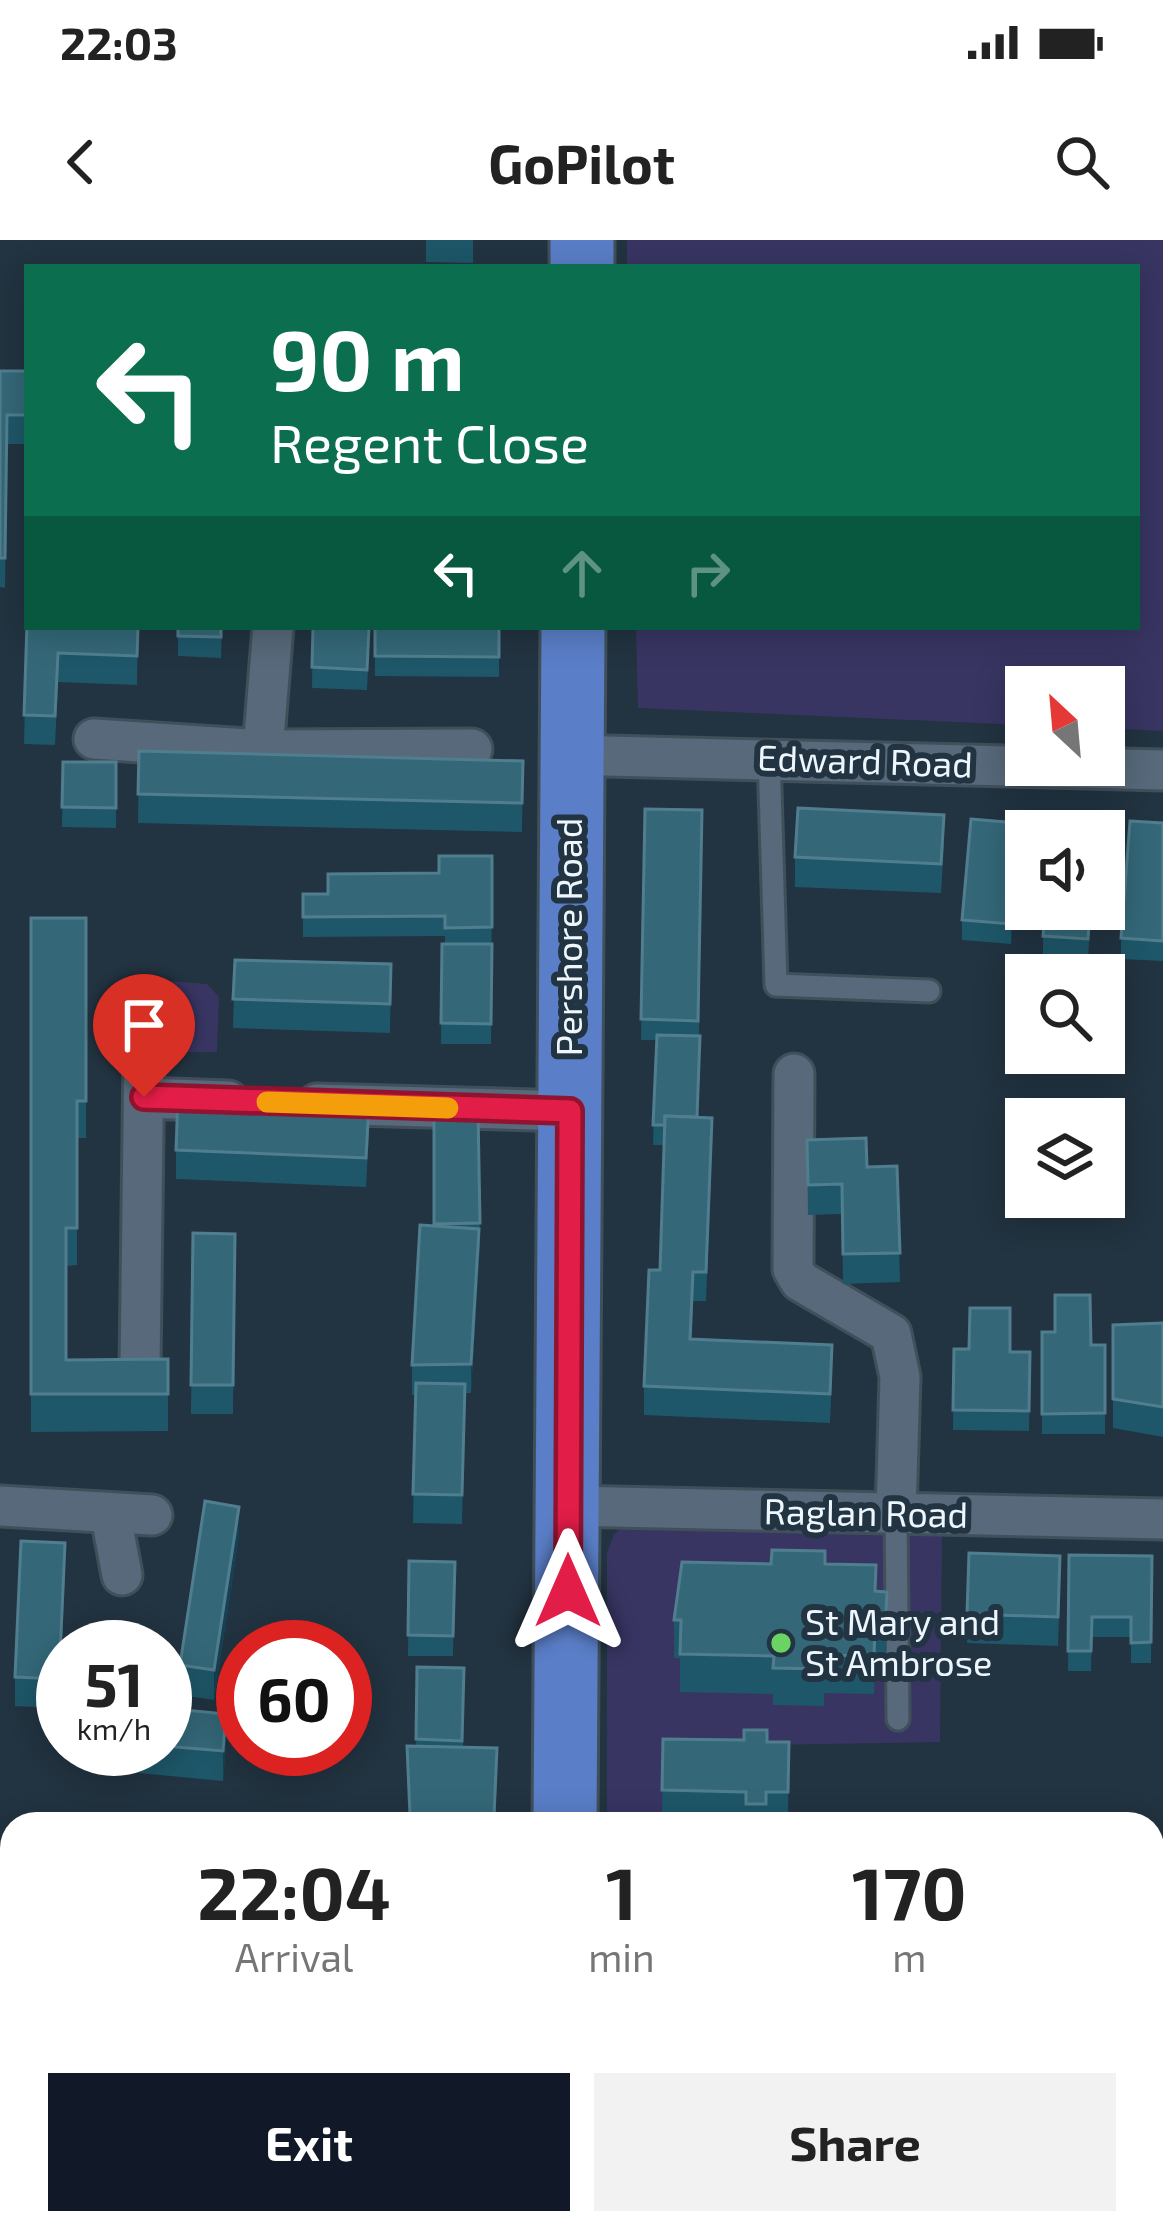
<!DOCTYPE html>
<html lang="en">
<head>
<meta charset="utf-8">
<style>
	:root { --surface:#fff; --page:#f2f2f2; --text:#222; --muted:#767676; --accent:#111827 }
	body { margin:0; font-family:"Exo 2",sans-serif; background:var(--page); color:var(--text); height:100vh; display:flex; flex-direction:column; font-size:45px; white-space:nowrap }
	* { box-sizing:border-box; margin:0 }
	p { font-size:39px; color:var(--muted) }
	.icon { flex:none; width:66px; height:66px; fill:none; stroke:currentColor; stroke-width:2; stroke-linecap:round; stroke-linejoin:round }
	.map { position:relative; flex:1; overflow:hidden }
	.panel { position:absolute; left:0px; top:1572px; width:1164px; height:423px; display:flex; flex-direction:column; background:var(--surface); border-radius:36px 36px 0 0; box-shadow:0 6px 30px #0003 }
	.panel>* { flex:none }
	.guide { position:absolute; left:24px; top:24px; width:1116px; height:366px; border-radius:0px; box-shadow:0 6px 30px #0003; background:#0b6e4f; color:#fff; overflow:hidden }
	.needle { width:78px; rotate:334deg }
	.tools { position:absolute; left:1005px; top:426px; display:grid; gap:24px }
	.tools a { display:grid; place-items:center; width:120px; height:120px; border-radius:0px; background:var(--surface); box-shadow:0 6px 30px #0003; font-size:60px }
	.speed { position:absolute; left:36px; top:1380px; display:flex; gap:24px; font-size:60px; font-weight:700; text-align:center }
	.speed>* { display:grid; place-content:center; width:156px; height:156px; border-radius:50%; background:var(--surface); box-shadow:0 6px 30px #0003; line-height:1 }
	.speed small { font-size:30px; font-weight:400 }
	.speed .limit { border:18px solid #d22; background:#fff; color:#111 }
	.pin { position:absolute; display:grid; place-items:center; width:102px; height:102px; color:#fff; margin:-123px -51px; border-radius:50% 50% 50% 0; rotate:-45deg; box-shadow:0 0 12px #0007 }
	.pin .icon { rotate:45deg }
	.me { position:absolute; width:132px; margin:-66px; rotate:0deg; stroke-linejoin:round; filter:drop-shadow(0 0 9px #0008) }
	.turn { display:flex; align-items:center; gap:42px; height:252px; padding:0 48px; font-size:54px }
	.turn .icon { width:156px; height:156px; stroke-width:2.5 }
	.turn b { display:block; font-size:84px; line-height:102px }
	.lanes { display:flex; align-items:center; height:114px; padding:0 48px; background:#0003; justify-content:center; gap:60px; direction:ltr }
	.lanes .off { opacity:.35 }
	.eta { display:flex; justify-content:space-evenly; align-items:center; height:204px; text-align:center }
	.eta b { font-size:72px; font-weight:700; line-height:84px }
	.button { display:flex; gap:24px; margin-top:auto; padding:24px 48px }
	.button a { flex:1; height:138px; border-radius:0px; background:var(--accent); color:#fff; font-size:48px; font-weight:700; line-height:138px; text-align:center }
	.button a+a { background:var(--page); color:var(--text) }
	.status { display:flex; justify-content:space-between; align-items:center; height:84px; padding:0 60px; background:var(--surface); direction:ltr }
	.status svg { height:33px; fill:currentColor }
	header { display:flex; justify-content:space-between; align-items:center; height:156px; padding:0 48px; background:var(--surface); font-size:54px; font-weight:700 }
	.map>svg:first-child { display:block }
</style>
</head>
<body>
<div class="status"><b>22:03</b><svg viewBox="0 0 49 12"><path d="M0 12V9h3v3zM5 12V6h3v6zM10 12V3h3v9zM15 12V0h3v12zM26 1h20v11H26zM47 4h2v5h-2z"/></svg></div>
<header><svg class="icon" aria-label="back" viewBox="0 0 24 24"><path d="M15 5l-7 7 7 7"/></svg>GoPilot<svg class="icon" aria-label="search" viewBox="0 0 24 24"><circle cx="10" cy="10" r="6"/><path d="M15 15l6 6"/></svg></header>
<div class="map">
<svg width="1163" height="1994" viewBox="0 0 1163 1994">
	<rect width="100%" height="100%" fill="#223341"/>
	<g fill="#383563">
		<polygon points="627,0 1163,0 1163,491 1104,488 1104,447 1026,447 1026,485 638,468 636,387 1137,387 1137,27 627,27"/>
		<polygon points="159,740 207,744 219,757 217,812 160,812"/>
		<polygon points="626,1285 942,1291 940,1502 770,1505 767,1584 607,1584 607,1313 614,1294"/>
		<polygon points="45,1983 160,1983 160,1994 44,1994"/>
		<polygon points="606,1983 661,1983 661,1994 607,1994"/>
	</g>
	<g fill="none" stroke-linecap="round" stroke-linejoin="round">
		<g stroke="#40505b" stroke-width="27">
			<g id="lane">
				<polyline points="769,517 776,745 929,751"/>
				<polyline points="896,1273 898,1479"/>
				<polyline points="979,1983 979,1994"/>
				<polyline points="1082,1983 1082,1994"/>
				<polyline points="183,1994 184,1983"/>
				<polyline points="402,1994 403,1983"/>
			</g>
		</g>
		<g stroke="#40505b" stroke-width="45">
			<g id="street">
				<polyline points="94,499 263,510 472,509"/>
				<polyline points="263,510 273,387"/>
				<polyline points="568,515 1163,530"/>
				<polyline points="794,834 793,1029 800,1041 891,1094 900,1137 896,1273"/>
				<polyline points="144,858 228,861"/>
				<polyline points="317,864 570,871"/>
				<polyline points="140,1128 144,811"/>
				<polyline points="0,1266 152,1275"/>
				<polyline points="569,1266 1163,1279"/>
				<polyline points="111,1276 122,1335"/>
				<polyline points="0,1886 12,1886"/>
				<polyline points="160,1994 160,1983"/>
			</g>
		</g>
		<g stroke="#40505b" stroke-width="69">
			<g id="primary">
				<polyline points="582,27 582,0"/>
				<polyline points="565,1584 573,387"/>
				<polyline points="567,1994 567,1983"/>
			</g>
		</g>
		<use href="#lane" stroke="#57697a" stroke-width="21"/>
		<use href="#street" stroke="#57697a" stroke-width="39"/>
		<use href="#primary" stroke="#5a7ec7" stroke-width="63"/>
	</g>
	<g fill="#1e5769">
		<polygon points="414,0 473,0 473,23 426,22 426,0"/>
		<polygon points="0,131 27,131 27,204 7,204 5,348 0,347"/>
		<polygon points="27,383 138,387 137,445 58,442 55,505 24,504"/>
		<polygon points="178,387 222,387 221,418 178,416"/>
		<polygon points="313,387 370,387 367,450 312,448"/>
		<polygon points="375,387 499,387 499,437 375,436"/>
		<polygon points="139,511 523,521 522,592 138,583"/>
		<polygon points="63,522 116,522 116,588 62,587"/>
		<polygon points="645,569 702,570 698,877 712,907 706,1061 693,1061 692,1099 832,1135 830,1183 644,1175 644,1146 660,1030 664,905 653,905 656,800 641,800"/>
		<polygon points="1163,583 1163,721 1121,719 1121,698"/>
		<polygon points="1019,603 1011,704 962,700 962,680"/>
		<polygon points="944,604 941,653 795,647 795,617"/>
		<polygon points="492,616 491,804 441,804 442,704 445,704 445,696 303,697 303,654 328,654 439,633"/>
		<polygon points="1091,669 1088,719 1043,716 1043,696"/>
		<polygon points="31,678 86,678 86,898 77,898 77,1025 66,1026 66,1120 168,1119 168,1191 31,1192"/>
		<polygon points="235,720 391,724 390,793 233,788"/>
		<polygon points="478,870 480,1003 471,1153 465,1153 462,1284 413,1283 415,1155 412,1155 412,1125 434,986"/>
		<polygon points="369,892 366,947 176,939 176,910"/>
		<polygon points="807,900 867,927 897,926 900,1042 843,1044 842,974 808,975"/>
		<polygon points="193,993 235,994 233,1174 191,1174"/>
		<polygon points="1163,1083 1163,1197 1113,1188 1113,1085"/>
		<polygon points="1042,1092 1091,1105 1105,1105 1105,1194 1042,1194"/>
		<polygon points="954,1109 1030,1112 1029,1191 953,1190"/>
		<polygon points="239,1296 214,1460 180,1455 180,1425"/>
		<polygon points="1069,1315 1152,1316 1151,1423 1131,1423 1131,1397 1092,1397 1091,1431 1068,1431"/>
		<polygon points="409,1321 455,1322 453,1416 408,1416"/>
		<polygon points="771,1324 825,1324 876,1351 887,1389 885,1427 875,1427 874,1454 824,1453 824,1466 773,1465 773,1454 680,1452 680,1418 674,1418 674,1380"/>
		<polygon points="65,1332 59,1468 15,1466 15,1437"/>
		<polygon points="1060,1345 1058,1406 967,1403 967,1374"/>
		<polygon points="417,1427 464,1428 463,1507 497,1537 495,1584 409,1579 407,1506 416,1506"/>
		<polygon points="165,1468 226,1503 223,1541 76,1527 76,1509 165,1509"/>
		<polygon points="663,1499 789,1502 788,1582 766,1581 766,1584 746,1584 746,1581 662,1579"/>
		<rect x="0" y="1723" width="12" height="80"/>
		<rect x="661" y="1983" width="253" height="11"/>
	</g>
	<g fill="#164152">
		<polygon points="1019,583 1019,603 1011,704 1011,684"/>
		<polygon points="479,989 479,1019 471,1153 471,1124"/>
		<polygon points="239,1267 239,1296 214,1460 214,1430"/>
		<polygon points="65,1303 65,1332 59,1468 59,1439"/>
		<polygon points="226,1474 226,1503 223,1541 223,1511"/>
	</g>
	<g fill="#346879" stroke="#517e8e" stroke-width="3">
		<polygon points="0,131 27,131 27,175 7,175 5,318 0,318"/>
		<polygon points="27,383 27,387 138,387 137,416 58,413 55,476 24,475"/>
		<polygon points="178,387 221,387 221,397 178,396"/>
		<polygon points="313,387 369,387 367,430 312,427"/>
		<polygon points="375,387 499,387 499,417 375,416"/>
		<polygon points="139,511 523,521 522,563 138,554"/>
		<polygon points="63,522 116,522 116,568 62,567"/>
		<polygon points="798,568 944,575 941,624 795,617"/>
		<polygon points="645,569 702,570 698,781 641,779"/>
		<polygon points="1052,578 1096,582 1096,591 1051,591"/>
		<polygon points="971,579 1019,583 1011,684 962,680"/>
		<polygon points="1130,581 1163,583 1163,701 1121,698"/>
		<polygon points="439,616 492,616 492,687 445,688 445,676 303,677 303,654 328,654 328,634 439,633"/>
		<polygon points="1045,669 1090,669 1088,699 1043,696"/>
		<polygon points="31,678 86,678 86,861 77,861 77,988 66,988 66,1120 168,1119 168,1154 31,1154"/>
		<polygon points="442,704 492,704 491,784 441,783"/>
		<polygon points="235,720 391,724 390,764 233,759"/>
		<polygon points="657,795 700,796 697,877 665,876 665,885 653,885"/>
		<polygon points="178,855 369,863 366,918 176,910"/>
		<polygon points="434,870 478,870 480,983 434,984"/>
		<polygon points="665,876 712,878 706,1032 693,1032 690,1099 832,1105 830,1154 644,1146 649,1030 660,1030"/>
		<polygon points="866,898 867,927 897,926 900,1013 843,1014 842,944 808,945 807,900"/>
		<polygon points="420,985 479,989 471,1124 412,1125"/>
		<polygon points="193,993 235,994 233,1145 191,1145"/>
		<polygon points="1055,1055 1090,1055 1091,1105 1105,1105 1105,1173 1042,1174 1042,1092 1055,1092"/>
		<polygon points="970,1068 1010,1068 1010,1112 1030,1112 1029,1171 953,1170 954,1109 969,1109"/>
		<polygon points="1163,1083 1163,1167 1113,1159 1113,1085"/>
		<polygon points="416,1143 465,1144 462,1255 413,1254"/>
		<polygon points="205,1261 239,1267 214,1430 180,1425"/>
		<polygon points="21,1301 65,1303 59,1439 15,1437"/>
		<polygon points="772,1310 825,1311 825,1324 876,1325 875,1351 887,1352 885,1389 875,1389 874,1416 824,1415 824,1429 773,1428 774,1416 680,1414 681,1380 674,1380 682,1322 771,1324"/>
		<polygon points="969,1313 1060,1316 1058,1377 967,1374"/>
		<polygon points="1069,1315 1152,1316 1151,1402 1131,1403 1131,1377 1092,1377 1091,1411 1068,1411"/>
		<polygon points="409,1321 455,1322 453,1396 408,1395"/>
		<polygon points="417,1427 464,1428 462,1501 416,1499"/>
		<polygon points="165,1468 226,1474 223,1511 165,1506"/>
		<polygon points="744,1490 767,1490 767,1502 789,1502 788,1552 766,1552 766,1564 746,1564 746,1552 662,1550 663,1499 744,1500"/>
		<polygon points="407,1506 497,1508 494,1576 410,1575"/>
		<polygon points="388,1579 494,1581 494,1584 388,1584"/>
		<rect x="0" y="1723" width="12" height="60"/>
		<polygon points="0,1930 12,1930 12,1983 23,1983 23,1994 0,1994"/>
		<polygon points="265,1983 377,1983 376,1994 265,1994"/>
		<polygon points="661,1983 914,1983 914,1994 858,1994 858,1983 720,1983 720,1994 661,1994"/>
		<polygon points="205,1988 228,1989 228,1994 204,1994"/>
	</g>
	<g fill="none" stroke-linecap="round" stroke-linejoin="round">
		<g stroke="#92132f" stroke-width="30">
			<polyline id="route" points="144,857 570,871 568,1351"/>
		</g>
		<use href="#route" stroke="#e11d48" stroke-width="21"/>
		<polyline stroke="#f59e0b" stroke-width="21" points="267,862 448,868"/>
	</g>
	<circle fill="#6bd363" stroke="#223341" stroke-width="4.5" cx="781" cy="1403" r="12"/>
	<g text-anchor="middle" stroke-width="12" stroke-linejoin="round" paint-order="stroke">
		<g font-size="36" fill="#edf6fd" stroke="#223341">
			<text transform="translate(865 521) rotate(2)" y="13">Edward Road</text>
			<text transform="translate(569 697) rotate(-90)" y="13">Pershore Road</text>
			<text transform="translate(866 1273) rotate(1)" y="13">Raglan Road</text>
		</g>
		<g font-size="36" fill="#edf6fd" stroke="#223341" text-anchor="start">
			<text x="805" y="1395">St Mary and<tspan x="805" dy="41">St Ambrose</tspan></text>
		</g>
	</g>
</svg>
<div class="tools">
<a><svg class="needle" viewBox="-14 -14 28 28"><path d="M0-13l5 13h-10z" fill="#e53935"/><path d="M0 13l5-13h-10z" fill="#767676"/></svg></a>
<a><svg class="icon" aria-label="sound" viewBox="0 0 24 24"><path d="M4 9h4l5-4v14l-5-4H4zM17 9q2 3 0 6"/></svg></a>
<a><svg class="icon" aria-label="search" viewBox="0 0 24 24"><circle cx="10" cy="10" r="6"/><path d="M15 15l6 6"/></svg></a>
<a><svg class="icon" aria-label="layers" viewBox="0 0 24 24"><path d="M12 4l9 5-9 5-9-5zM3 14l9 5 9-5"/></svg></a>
</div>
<div class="speed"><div>51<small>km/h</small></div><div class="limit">60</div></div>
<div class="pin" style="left:144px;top:857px;background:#d93025"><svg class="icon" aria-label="arrive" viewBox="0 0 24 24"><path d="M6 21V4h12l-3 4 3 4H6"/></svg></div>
<svg class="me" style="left:568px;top:1351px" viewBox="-20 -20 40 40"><path d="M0-17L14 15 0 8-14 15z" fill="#e11d48" stroke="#fff" stroke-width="4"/></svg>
<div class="guide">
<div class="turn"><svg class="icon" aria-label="left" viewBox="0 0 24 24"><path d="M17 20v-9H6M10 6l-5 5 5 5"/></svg><div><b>90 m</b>Regent Close</div></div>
<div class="lanes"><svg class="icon" aria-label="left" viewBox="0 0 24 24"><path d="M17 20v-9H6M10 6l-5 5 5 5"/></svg><svg class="icon off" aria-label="ahead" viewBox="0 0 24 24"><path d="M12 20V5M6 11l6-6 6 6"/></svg><svg class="icon off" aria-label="right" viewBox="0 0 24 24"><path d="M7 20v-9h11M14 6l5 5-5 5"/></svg></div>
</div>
<section class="panel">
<div class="eta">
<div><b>22:04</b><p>Arrival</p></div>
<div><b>1</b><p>min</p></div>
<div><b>170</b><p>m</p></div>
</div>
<div class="button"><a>Exit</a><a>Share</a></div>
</section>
</div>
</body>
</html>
